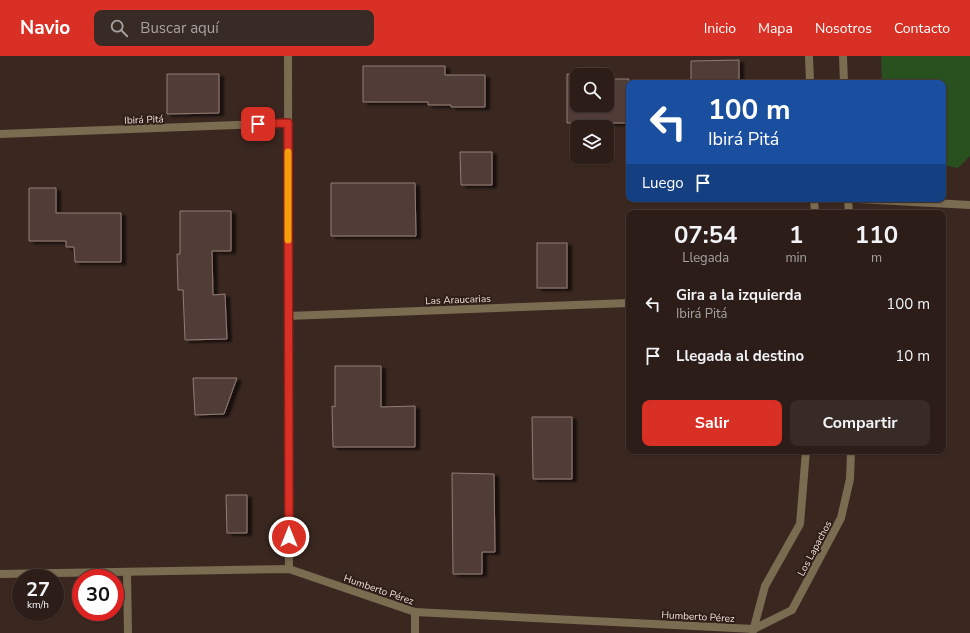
<!DOCTYPE html>
<html lang="es">
<head>
<meta charset="utf-8">
<style>
	:root { --surface:#2c1d18; --page:#382a25; --text:#f1f3f6; --muted:#a6a2a2; --line:#483b37; --accent:#d93025 }
	body { margin:0; font-family:"Nunito Sans",sans-serif; background:var(--page); color:var(--text); height:100vh; display:flex; flex-direction:column; font-size:15px; white-space:nowrap }
	* { box-sizing:border-box; margin:0 }
	p { font-size:13px; color:var(--muted) }
	.icon { flex:none; width:22px; height:22px; fill:none; stroke:currentColor; stroke-width:2; stroke-linecap:round; stroke-linejoin:round }
	.map { position:relative; flex:1; overflow:hidden }
	.details { position:absolute; left:626px; top:154px; width:320px; height:244px; display:flex; flex-direction:column; background:var(--surface); border-radius:8px; box-shadow:0 1px 3px #0004,0 0 0 1px var(--line) }
	.details>* { flex:none }
	.top-card { position:absolute; left:626px; top:24px; width:320px; height:122px; border-radius:8px; box-shadow:0 1px 3px #0004,0 0 0 1px var(--line); background:#1a4fa0; color:#fff; overflow:hidden }
	.buttons { position:absolute; left:570px; top:12px; display:grid; gap:8px }
	.buttons a { display:grid; place-items:center; width:44px; height:44px; border-radius:8px; background:var(--surface); box-shadow:0 1px 3px #0004,0 0 0 1px var(--line); font-size:20px }
	.speed { position:absolute; left:12px; top:513px; display:flex; gap:8px; font-size:20px; font-weight:700; text-align:center }
	.speed>* { display:grid; place-content:center; width:52px; height:52px; border-radius:50%; background:var(--surface); box-shadow:0 1px 3px #0004,0 0 0 1px var(--line); line-height:1 }
	.speed small { font-size:10px; font-weight:400 }
	.speed .limit { border:6px solid #d22; background:#fff; color:#111 }
	.pin { position:absolute; display:grid; place-items:center; width:34px; height:34px; color:#fff; margin:-17px; border-radius:8px; box-shadow:0 2px 6px #0006 }
	.me { position:absolute; width:44px; margin:-22px; rotate:0deg; stroke-linejoin:round; filter:drop-shadow(0 0 3px #0008) }
	.turn { display:flex; align-items:center; gap:14px; height:84px; padding:0 16px; font-size:18px }
	.turn .icon { width:52px; height:52px; stroke-width:2.5 }
	.turn b { display:block; font-size:28px; line-height:34px }
	.then { display:flex; align-items:center; height:38px; padding:0 16px; background:#0003; gap:8px; font-size:15px }
	.eta { display:flex; justify-content:space-evenly; align-items:center; height:68px; text-align:center }
	.eta b { font-size:24px; font-weight:700; line-height:28px }
	.action { display:flex; gap:8px; margin-top:auto; padding:8px 16px }
	.action a { flex:1; height:46px; border-radius:8px; background:var(--accent); color:#fff; font-size:16px; font-weight:700; line-height:46px; text-align:center }
	.action a+a { background:var(--page); color:var(--text) }
	ul { padding:0; list-style:none }
	li { display:flex; align-items:center; gap:12px; height:52px; padding:0 16px }
	li div { flex:1 }
	li b { display:block; font-size:15px }
	li em { font-style:normal }
	header { display:flex; align-items:center; gap:24px; box-sizing:border-box; height:56px; padding:0 20px; background:var(--accent); color:#fff }
	header strong { font-size:19px }
	nav { display:flex; gap:22px; margin-inline-start:auto; font-size:14px }
	.search { width:280px; height:36px; background:var(--page); display:flex; align-items:center; gap:10px; box-sizing:border-box; padding:0 14px; border-radius:8px; color:var(--muted); font-size:15px }
	.map>svg:first-child { display:block }
</style>
</head>
<body>
<header>
<strong>Navio</strong>
<div class="search"><svg class="icon" aria-label="search" viewBox="0 0 24 24"><circle cx="10" cy="10" r="6"/><path d="M15 15l6 6"/></svg>Buscar aquí</div>
<nav><a>Inicio</a><a>Mapa</a><a>Nosotros</a><a>Contacto</a></nav>
</header>
<div class="map">
<svg width="970" height="577" viewBox="0 0 970 577">
	<defs>
		<filter id="shadow"><feDropShadow dx="4.5" dy="2.5" stdDeviation="1" flood-color="#0009"/></filter>
	</defs>
	<rect width="100%" height="100%" fill="#3a2720"/>
	<polygon fill="#29501f" points="881,0 970,0 970,100 958,112 943,109 943,27 882,27"/>
	<g fill="#513c38" stroke="#937b76" filter="url(#shadow)">
		<polygon points="739,4 739,27 691,27 691,5"/>
		<polygon points="363,10 445,10 445,19 485,19 485,51 451,51 451,49 428,49 428,46 363,46"/>
		<polygon points="167,18 219,18 219,57 167,58"/>
		<polygon points="567,18 605,18 577,19 577,49 607,49 607,23 629,23 629,67 567,67"/>
		<polygon points="460,96 492,96 492,129 461,129"/>
		<polygon points="331,127 415,127 416,180 331,180"/>
		<polygon points="29,132 56,132 56,157 121,157 121,206 75,206 74,191 66,191 66,185 29,185"/>
		<polygon points="180,155 231,155 231,195 212,195 213,239 225,238 227,283 185,284 183,234 178,234 177,198 180,198"/>
		<rect x="537" y="187" width="30" height="45"/>
		<polygon points="335,310 381,310 381,351 415,350 415,391 333,391 332,350 335,351"/>
		<polygon points="193,322 237,322 224,358 195,359"/>
		<polygon points="532,361 572,361 572,423 533,423"/>
		<polygon points="452,417 494,418 495,496 482,496 482,518 453,518"/>
		<polygon points="226,439 247,439 247,477 227,477"/>
	</g>
	<g fill="none" stroke-linecap="round" stroke-linejoin="round">
		<g stroke="#796c50" stroke-width="8">
			<polyline points="288,0 289,513"/>
			<polyline points="809,0 810,27"/>
			<polyline points="843,0 844,27"/>
			<polyline points="0,78 288,67"/>
			<polyline points="814,143 815,157"/>
			<polyline points="848,143 849,157"/>
			<polyline points="858,143 970,149"/>
			<polyline points="288,260 629,247"/>
			<polyline points="127,516 128,577"/>
			<polyline points="0,518 289,513 415,556 754,573 792,554 841,462 850,423 851,395"/>
			<polyline points="415,556 415,577"/>
			<polyline points="753,575 765,530 800,468 806,395"/>
		</g>
	</g>
	<g fill="none" stroke-linecap="round" stroke-linejoin="round">
		<g stroke="#8d1f18" stroke-width="10">
			<polyline id="route" points="258,68 288,67 289,481"/>
		</g>
		<use href="#route" stroke="#d93025" stroke-width="7"/>
		<polyline stroke="#f59e0b" stroke-width="7" points="288,96 288,184"/>
	</g>
	<g text-anchor="middle" stroke-width="4" stroke-linejoin="round" paint-order="stroke">
		<g font-size="10" fill="#ede0db" stroke="#2f1e17">
			<text transform="translate(144 63) rotate(-2)" y="4">Ibirá Pitá</text>
			<text transform="translate(458 243) rotate(-2)" y="4">Las Araucarias</text>
			<text transform="translate(814 492) rotate(-62)" y="4">Los Lapachos</text>
			<text transform="translate(379 533) rotate(19)" y="4">Humberto Pérez</text>
			<text transform="translate(698 560) rotate(3)" y="4">Humberto Pérez</text>
		</g>
	</g>
</svg>
<div class="buttons">
<a><svg class="icon" aria-label="search" viewBox="0 0 24 24"><circle cx="10" cy="10" r="6"/><path d="M15 15l6 6"/></svg></a>
<a><svg class="icon" aria-label="layers" viewBox="0 0 24 24"><path d="M12 4l9 5-9 5-9-5zM3 14l9 5 9-5"/></svg></a>
</div>
<div class="speed"><div>27<small>km/h</small></div><div class="limit">30</div></div>
<div class="pin" style="left:258px;top:68px;background:#d93025"><svg class="icon" aria-label="arrive" viewBox="0 0 24 24"><path d="M6 21V4h12l-3 4 3 4H6"/></svg></div>
<svg class="me" style="left:289px;top:481px" viewBox="-20 -20 40 40"><circle r="17" fill="#d93025" stroke="#fff" stroke-width="3"/><path d="M0-11L8 9 0 5-8 9z" fill="#fff"/></svg>
<div class="top-card">
<div class="turn"><svg class="icon" aria-label="left" viewBox="0 0 24 24"><path d="M17 20v-9H6M10 6l-5 5 5 5"/></svg><div><b>100 m</b>Ibirá Pitá</div></div>
<div class="then">Luego<svg class="icon" aria-label="arrive" viewBox="0 0 24 24"><path d="M6 21V4h12l-3 4 3 4H6"/></svg></div>
</div>
<section class="details">
<div class="eta">
<div><b>07:54</b><p>Llegada</p></div>
<div><b>1</b><p>min</p></div>
<div><b>110</b><p>m</p></div>
</div>
<ul>
<li><svg class="icon" aria-label="left" viewBox="0 0 24 24"><path d="M17 20v-9H6M10 6l-5 5 5 5"/></svg><div><b>Gira a la izquierda</b><p>Ibirá Pitá</p></div><em>100 m</em></li>
<li><svg class="icon" aria-label="arrive" viewBox="0 0 24 24"><path d="M6 21V4h12l-3 4 3 4H6"/></svg><div><b>Llegada al destino</b></div><em>10 m</em></li>
</ul>
<div class="action"><a>Salir</a><a>Compartir</a></div>
</section>
</div>
</body>
</html>
